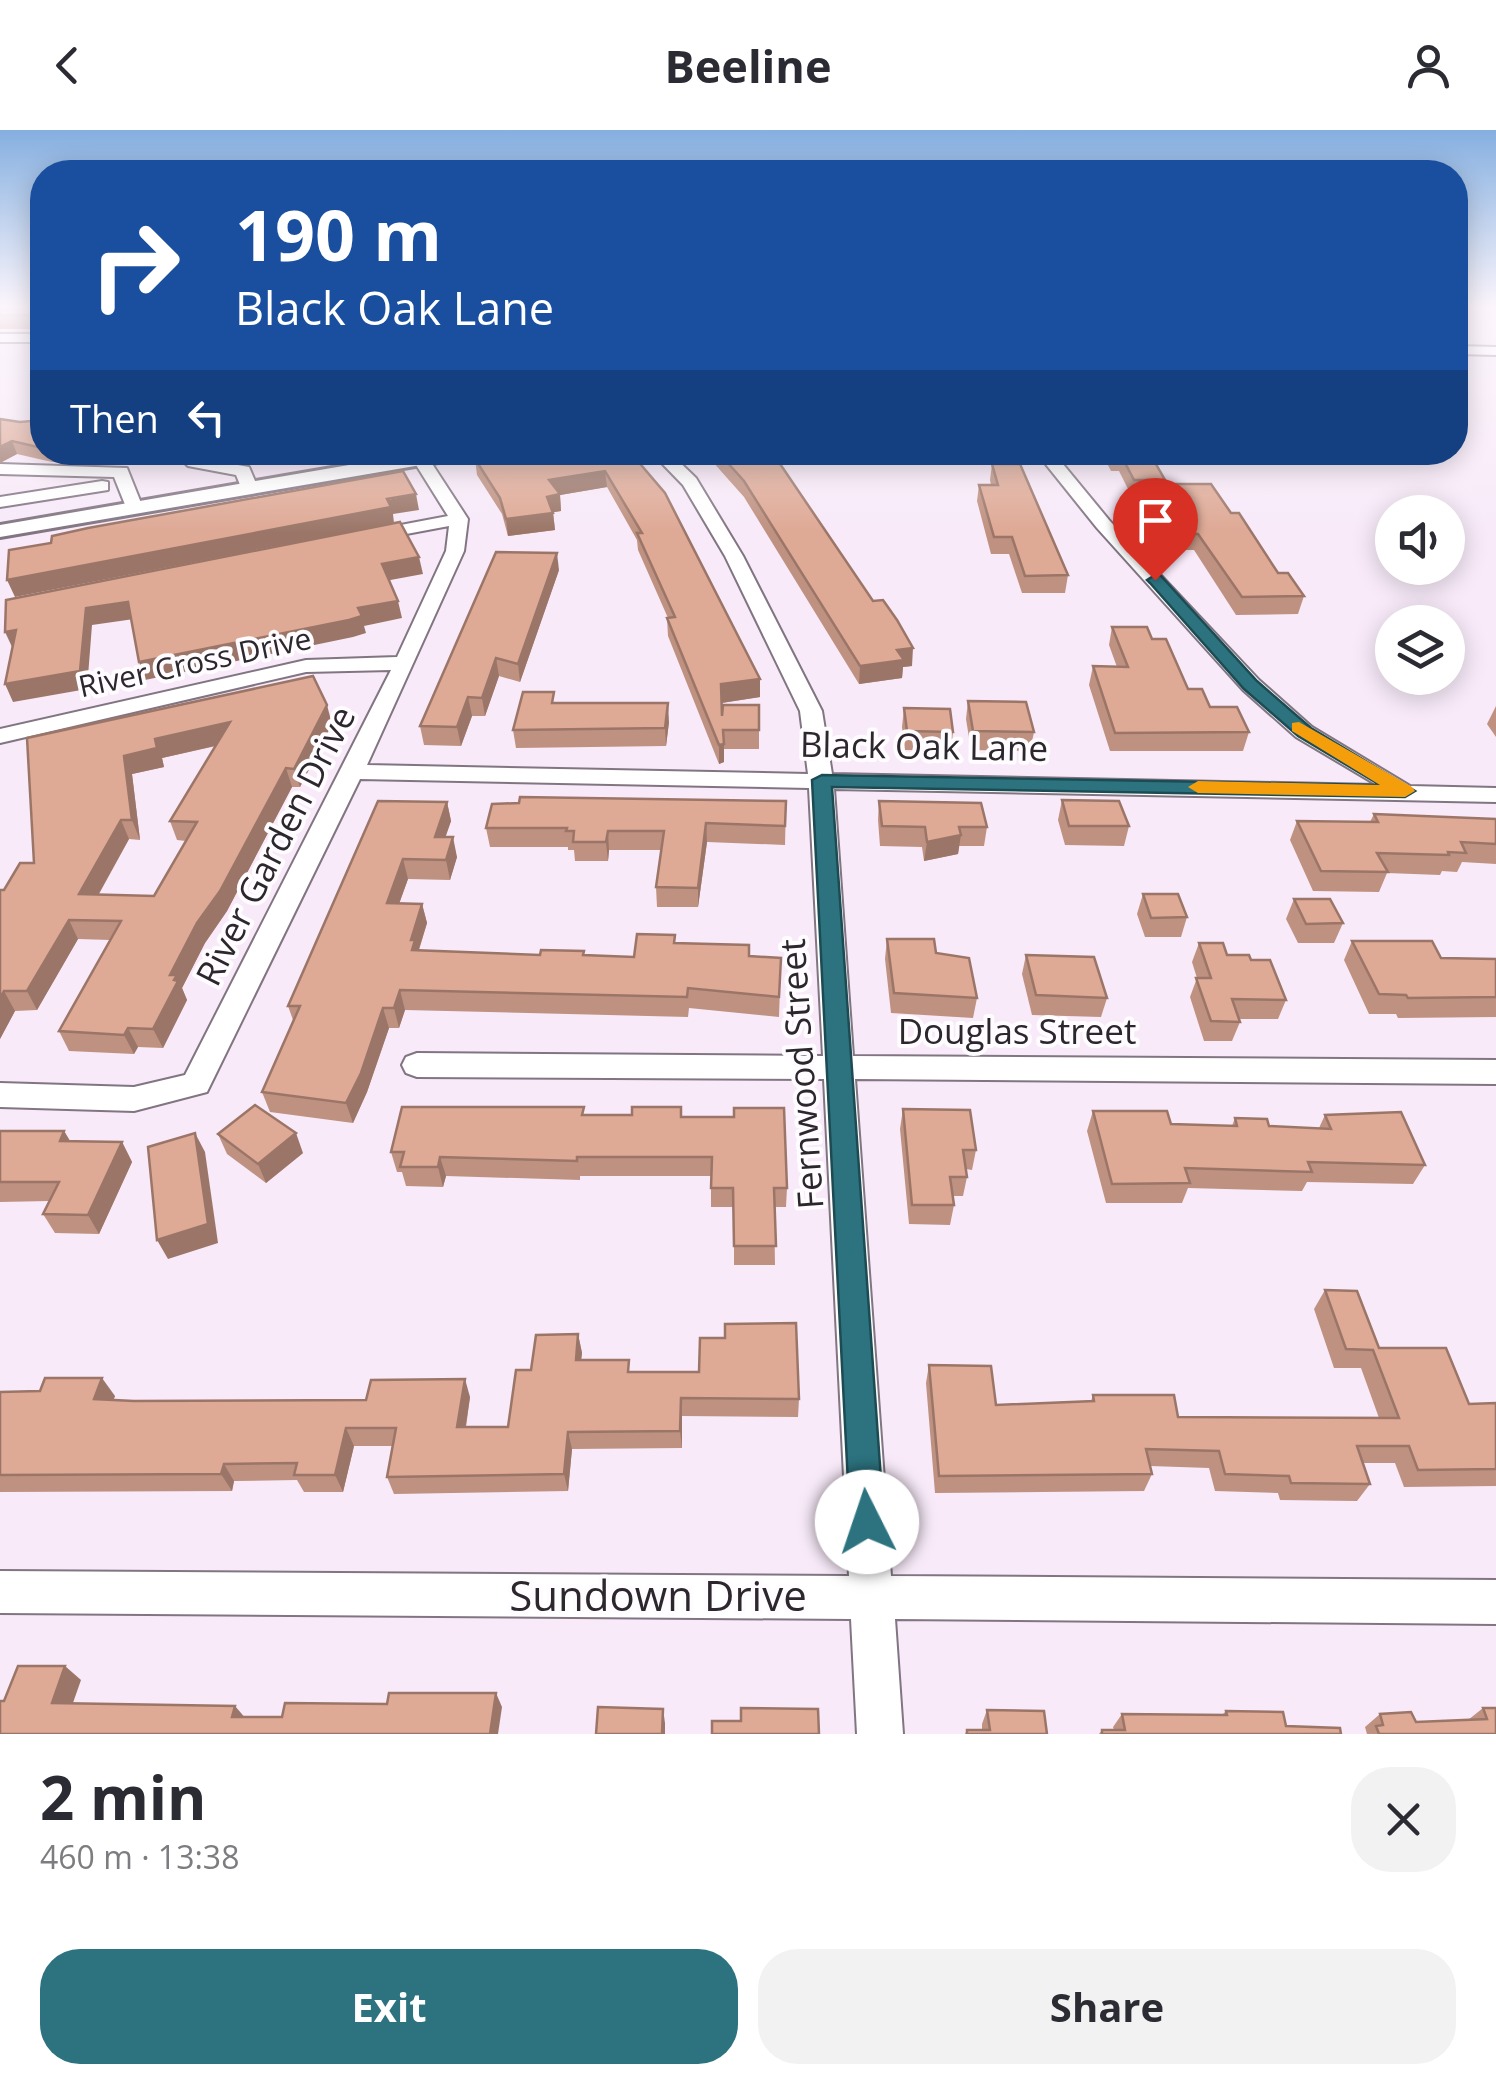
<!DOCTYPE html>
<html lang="en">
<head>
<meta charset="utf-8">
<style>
	:root { --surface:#fff; --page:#f2f2f3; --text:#2b2b33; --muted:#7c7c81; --accent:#2c737f }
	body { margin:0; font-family:"Open Sans",sans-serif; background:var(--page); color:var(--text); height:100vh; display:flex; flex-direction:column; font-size:38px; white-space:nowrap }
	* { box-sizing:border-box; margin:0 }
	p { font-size:32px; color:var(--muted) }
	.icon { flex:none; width:55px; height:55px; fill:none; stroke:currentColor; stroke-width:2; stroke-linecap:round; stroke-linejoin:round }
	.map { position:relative; height:1604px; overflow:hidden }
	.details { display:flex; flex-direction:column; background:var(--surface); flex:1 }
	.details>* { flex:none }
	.guide { position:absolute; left:30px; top:30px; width:1438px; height:305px; border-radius:40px; box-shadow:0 5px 25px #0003; background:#1a4fa0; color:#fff; overflow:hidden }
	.buttons { position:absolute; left:1375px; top:365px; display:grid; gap:20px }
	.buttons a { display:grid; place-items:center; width:90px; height:90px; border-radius:50%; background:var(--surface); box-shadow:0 5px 25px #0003; font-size:50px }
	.pin { position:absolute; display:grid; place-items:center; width:85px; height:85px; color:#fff; margin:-102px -42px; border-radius:50% 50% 50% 0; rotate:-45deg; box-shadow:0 0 10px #0007 }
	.pin .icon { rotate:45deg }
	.me { position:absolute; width:110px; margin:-55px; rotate:356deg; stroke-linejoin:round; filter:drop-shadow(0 0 8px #0008) }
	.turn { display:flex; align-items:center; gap:35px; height:210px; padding:0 40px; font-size:45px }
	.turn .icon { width:130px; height:130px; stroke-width:2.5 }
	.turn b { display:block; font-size:70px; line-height:85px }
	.then { display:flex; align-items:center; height:95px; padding:0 40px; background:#0003; gap:20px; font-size:38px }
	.round { display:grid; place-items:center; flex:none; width:105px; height:105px; border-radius:40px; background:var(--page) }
	.headline { display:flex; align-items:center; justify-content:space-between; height:170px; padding:0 40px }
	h1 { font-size:60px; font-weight:700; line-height:75px }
	.primary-button { display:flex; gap:20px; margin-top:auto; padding:20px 40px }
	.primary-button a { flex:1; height:115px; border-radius:40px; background:var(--accent); color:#fff; font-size:40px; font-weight:700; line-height:115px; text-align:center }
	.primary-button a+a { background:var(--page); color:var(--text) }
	header { display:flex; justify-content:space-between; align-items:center; height:130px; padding:0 40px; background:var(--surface); font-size:45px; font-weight:700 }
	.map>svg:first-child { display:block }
</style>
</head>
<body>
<header><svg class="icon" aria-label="back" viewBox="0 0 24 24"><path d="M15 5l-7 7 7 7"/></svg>Beeline<svg class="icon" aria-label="person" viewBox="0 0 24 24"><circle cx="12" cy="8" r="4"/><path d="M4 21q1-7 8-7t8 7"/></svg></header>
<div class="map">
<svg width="1496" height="1604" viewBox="0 0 1496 1604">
	<rect width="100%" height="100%" fill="#f8eaf9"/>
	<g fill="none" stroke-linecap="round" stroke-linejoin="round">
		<g stroke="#817582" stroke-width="4">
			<g id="minor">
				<rect x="0" y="204" width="42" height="8"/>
				<polygon points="1455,216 1496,217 1496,225 1455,224"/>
				<polygon points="183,322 199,322 199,328 249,337 258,358 243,362 236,345 188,336 181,329"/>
				<polygon points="651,322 669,322 696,348 743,426 822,581 832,644 1377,655 1296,607 1243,560 1097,398 1036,322 1053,322 1109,390 1259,550 1312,597 1410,656 1496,658 1496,672 834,659 853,926 1496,930 1496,954 855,949 891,1446 1496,1450 1496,1494 895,1489 903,1604 857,1604 851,1489 0,1483 0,1441 849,1446 824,949 417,947 406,943 402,935 406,927 417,923 823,926 809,658 360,649 207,962 134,981 0,977 0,953 134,957 185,945 391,540 306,542 0,613 0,599 306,530 397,527 446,421 449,396 369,411 360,406 369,401 448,386 413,330 415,326 427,326 468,389 464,421 367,635 808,644 800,581 725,426 683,355"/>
				<polygon points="0,334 127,338 143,378 134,383 128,382 114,347 0,344"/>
				<polygon points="102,351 108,352 108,360 0,377 0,367"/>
			</g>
		</g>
		<g stroke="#817582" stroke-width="6">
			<polygon id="tertiary" points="425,322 471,322 462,328 0,407 0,395"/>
		</g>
		<use href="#minor" fill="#fff" fill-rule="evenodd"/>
		<use href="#tertiary" fill="#fff" fill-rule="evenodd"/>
	</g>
	<g fill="#bf9180" fill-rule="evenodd">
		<polygon points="42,178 42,192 33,199 0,199 0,185"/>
		<polygon points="0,289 20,292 42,290 42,322 98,322 88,332 52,332 17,324 0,333"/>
		<polygon points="630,322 760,549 760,567 722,573 722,586 759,575 759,619 724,619 724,632 719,634 668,506 667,488 668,488 638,420 637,410 607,357 560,365 561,381 553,382 555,400 508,406 502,384 477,345 475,329 529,325"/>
		<polygon points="704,322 772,322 873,471 912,536 903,537 902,548 859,554 744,367"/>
		<polygon points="1101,322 1149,322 1165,350 1164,354 1231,383 1278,443 1304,466 1298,484 1236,485 1194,420 1181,420 1154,370 1155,365 1131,365 1119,341 1111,341"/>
		<polygon points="992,334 1068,445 1065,463 1022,463 1009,424 991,424 977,371 979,355 991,355 990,350"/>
		<polygon points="559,440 520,552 499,546 485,586 472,586 461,616 424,615 420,596"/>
		<polygon points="1112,497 1152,509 1188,559 1210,577 1249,602 1243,621 1110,621 1089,555 1093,536 1117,537 1109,515"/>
		<polygon points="968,571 1034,602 1030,621 971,620 966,589"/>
		<polygon points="1496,576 1496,607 1487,594"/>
		<polygon points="904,578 953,602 951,621 905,620 902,597"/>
		<polygon points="669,592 666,616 516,618 513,600"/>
		<path d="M332 594 300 657H292L227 781 205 813 182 858 187 870 163 918 138 917 134 924 69 921 59 901 110 810 78 809 37 880 15 881 0 909 4 760 34 733 27 608ZM216 616 170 691 177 710 186 711 154 766 99 764 129 709 140 710 132 644 164 637 162 628Z"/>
		<polygon points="1062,670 1129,696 1124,716 1065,715 1058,690"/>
		<polygon points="786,671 785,715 707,712 698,777 657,777 656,757 661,720 609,720 608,731 575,731 574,720 568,720 568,717 490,717 486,698"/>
		<polygon points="879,671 987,697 984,716 959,716 958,724 924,731 922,717 880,716 878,690"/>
		<polygon points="447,672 451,691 445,707 457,727 450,750 408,749 399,774 422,774 427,793 419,820 540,825 584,821 584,825 634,827 676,813 749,826 781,828 779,887 689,878 688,887 405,880 399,898 389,898 367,962 353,993 270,982 262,962 293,890 288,876"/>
		<polygon points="1374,684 1496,689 1496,734 1462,732 1457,742 1442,741 1440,745 1387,743 1379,762 1313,761 1290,710 1297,691 1370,692"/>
		<polygon points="1143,764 1187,787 1181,807 1145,807 1137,784"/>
		<polygon points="1294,769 1343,793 1334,813 1298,813 1286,789"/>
		<polygon points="887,809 936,823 977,868 973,888 891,883 885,829"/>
		<polygon points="1352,811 1441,828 1496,829 1496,887 1398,888 1396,884 1369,884 1344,830"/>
		<polygon points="1199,813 1227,825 1251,830 1286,870 1278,889 1238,889 1240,892 1232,911 1204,911 1190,867 1197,848 1192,832"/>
		<polygon points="1026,825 1107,868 1101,887 1032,885 1022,844"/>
		<polygon points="681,977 682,987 787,1058 786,1077 774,1077 775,1135 734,1135 734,1077 711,1077 711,1046 580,1046 580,1050 446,1046 443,1057 406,1056 402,1042 397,1042 391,1022 585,985 632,985"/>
		<polygon points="903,979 976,1020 972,1040 966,1039 967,1047 963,1066 952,1066 954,1075 950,1095 909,1094 900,999"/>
		<polygon points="1093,981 1171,994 1232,996 1235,988 1269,996 1319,998 1325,985 1425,1035 1413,1054 1307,1052 1302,1061 1188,1058 1182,1073 1106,1073 1087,1001"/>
		<polygon points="0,1001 64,1001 70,1011 122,1012 132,1032 99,1104 55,1103 43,1084 49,1071 0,1072"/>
		<polygon points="218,1004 303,1023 266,1053 227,1024"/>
		<polygon points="1325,1160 1379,1218 1469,1274 1496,1273 1496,1356 1404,1357 1395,1333 1363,1333 1370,1354 1357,1371 1280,1370 1278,1363 1215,1361 1209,1338 1150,1336 1152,1344 1144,1361 935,1363 926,1253 929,1235 996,1275 1091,1271 1093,1265 1178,1287 1379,1288 1361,1238 1334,1238 1314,1179"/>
		<polygon points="578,1204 582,1223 581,1230 630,1242 799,1269 798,1287 682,1286 682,1318 572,1319 568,1361 394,1364 387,1347 393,1316 354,1316 343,1362 304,1362 297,1350 234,1351 232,1361 0,1362 0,1262 115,1266 113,1270 134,1271 366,1270 470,1267 466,1297 508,1297 531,1240"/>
		<polygon points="1483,1578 1496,1604 1367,1604 1365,1597 1380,1584 1416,1592 1468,1590"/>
		<polygon points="987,1580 1047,1604 965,1604 967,1600 982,1600 982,1594"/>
		<polygon points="1226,1581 1286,1596 1341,1604 1099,1604 1102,1600 1114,1600 1113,1597 1122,1584 1222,1585"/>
	</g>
	<g fill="#9b7668">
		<polygon points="39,178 42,178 42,192 33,199 28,185"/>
		<polygon points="12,311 17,324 0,333 0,317"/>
		<polygon points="85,322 98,322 88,332"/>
		<polygon points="605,341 607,357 560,365 561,381 549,383 547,367 549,350"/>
		<polygon points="416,364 419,380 393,384 394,393 15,467 7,450"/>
		<polygon points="553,383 555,400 508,406 506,389"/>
		<polygon points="557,423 559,440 520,552 518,534"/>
		<polygon points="419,427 423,444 385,451 382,434"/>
		<polygon points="398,471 402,488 364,496 366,503 353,507 145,550 139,532 358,478"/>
		<polygon points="128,472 134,489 92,495 87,559 13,572 5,554 86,478"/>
		<polygon points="16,500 13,519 5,502"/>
		<polygon points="913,518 912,536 903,537 902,548 859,554 860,536 897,520"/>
		<polygon points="496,528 499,546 485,586 482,568"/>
		<polygon points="760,549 760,567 721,573 721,554"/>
		<polygon points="468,567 472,586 461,616 457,597"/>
		<polygon points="668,573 669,592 666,616 665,598"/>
		<polygon points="327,575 332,594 300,657 294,639"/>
		<polygon points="230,592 236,611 162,628 164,637 132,644 140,710 132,690 124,626 155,609"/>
		<polygon points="724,614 724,632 719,634 719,615"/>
		<polygon points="286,638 292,657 227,781 205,813 182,858 187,870 163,918 153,899 170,845 197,793"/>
		<polygon points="447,672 451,691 439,726 435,707"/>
		<polygon points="121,690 129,709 88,783 79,764"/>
		<polygon points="706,693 707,712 698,777 698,758"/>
		<polygon points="608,701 609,720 608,731 606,712"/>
		<polygon points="961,705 958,724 924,731 927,712"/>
		<polygon points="453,707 457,727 450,750 446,730"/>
		<polygon points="403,729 408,749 392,793 387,773"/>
		<polygon points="422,774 427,793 418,822 412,820 411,810"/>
		<polygon points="69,790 78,809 37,880 27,861"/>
		<polygon points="400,860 405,880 399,898 394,878"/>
		<polygon points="4,861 15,881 0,909 0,868"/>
		<polygon points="383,878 389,898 367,962 353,993 346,973"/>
		<polygon points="128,898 138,917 134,924 124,905"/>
		<polygon points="64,1001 76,1021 60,1011"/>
		<polygon points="195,1003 205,1022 218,1113 168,1129 157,1110"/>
		<polygon points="296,1003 303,1023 266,1053 258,1034"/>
		<polygon points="122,1012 132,1032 99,1104 88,1085"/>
		<polygon points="440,1027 446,1046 443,1057 438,1037"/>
		<polygon points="578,1204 582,1223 579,1248 576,1230"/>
		<polygon points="102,1248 115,1266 107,1287 94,1269"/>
		<polygon points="465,1249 470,1267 463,1314 457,1297"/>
		<polygon points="681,1268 682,1286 682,1318 680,1301"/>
		<polygon points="346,1298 354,1316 343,1362 335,1345"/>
		<polygon points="568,1302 572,1319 568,1361 564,1344"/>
		<polygon points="224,1334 234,1351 232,1361 221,1344"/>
		<polygon points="65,1536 81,1550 68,1587 52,1573"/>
		<polygon points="496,1563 502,1577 498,1604 490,1604"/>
		<polygon points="235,1576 247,1590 232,1587"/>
		<polygon points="663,1579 665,1593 665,1604 662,1604"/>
	</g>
	<g fill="#dea995" stroke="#9b7668" stroke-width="2.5" fill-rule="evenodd">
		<polygon points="0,178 39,178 28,185 0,185"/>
		<polygon points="0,289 20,292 42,290 42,318 12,311 0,317"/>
		<polygon points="511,322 527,322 529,325 544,322 630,322 665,363 760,549 721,554 722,586 723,575 759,575 759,600 723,600 724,614 719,615 667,488 675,487 637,403 642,403 605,341 549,350 560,364 547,367 553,383 506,389 500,368 475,329"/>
		<polygon points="718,322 772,322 873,471 883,470 897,490 913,518 897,520 904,530 860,536 744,351"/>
		<polygon points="1111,322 1149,322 1165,350 1134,350 1122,327 1114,327"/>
		<polygon points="992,334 1020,334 1068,445 1025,446 1012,407 994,407 979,355 998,355"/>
		<polygon points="403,341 416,364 387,369 391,377 7,450 9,420 51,413 52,406 88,398"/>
		<polygon points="1158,354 1211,354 1231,383 1239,383 1278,443 1288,443 1304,466 1242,467 1198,404 1185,404"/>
		<polygon points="400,392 419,427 382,434 398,471 358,478 362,486 349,490 139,532 128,472 86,478 80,541 5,554 16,500 5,502 6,470"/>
		<polygon points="496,422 557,423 518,534 496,528 482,568 468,567 457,597 420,596"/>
		<polygon points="1112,497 1147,497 1152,509 1166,509 1188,559 1202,559 1210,577 1237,577 1249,602 1115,603 1093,536 1128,537"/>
		<path d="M313 546 327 575 294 639 286 638 220 761 197 793 170 845H177L174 850 178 851 153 899 128 898 124 905 59 901 121 791 69 790 27 861H4L0 868V760H4L20 733H34L27 608ZM230 592 170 691 197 692 154 766 79 764 121 690H132L124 626 157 618 155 609Z"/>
		<polygon points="523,562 554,562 552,573 668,573 665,598 513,600"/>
		<polygon points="968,571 1026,572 1034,602 973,601"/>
		<polygon points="904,578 950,579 953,602 907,601"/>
		<polygon points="520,667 786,671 785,696 706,693 698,758 656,757 664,701 608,701 606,712 573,712 574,701 566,701 567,698 486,698 492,674 519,673"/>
		<polygon points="1062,670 1119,671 1129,696 1069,696"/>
		<polygon points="378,671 447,672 435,707 453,707 446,730 403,729 387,773 422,774 411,810 415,810 412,820 540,825 541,820 584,821 583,825 634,827 637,804 675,805 674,813 749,815 749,826 781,828 779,867 688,858 687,867 400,860 394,878 383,878 361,943 346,973 262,962 300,876 288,876"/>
		<polygon points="879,671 981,673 987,697 959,697 961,705 927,712 925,697 882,696"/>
		<polygon points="1374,684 1496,689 1496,714 1461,712 1466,723 1448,722 1449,725 1377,723 1388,742 1321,741 1297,691 1378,692"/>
		<polygon points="1143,764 1178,764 1187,787 1151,788"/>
		<polygon points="1294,769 1330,769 1343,793 1306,794"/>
		<polygon points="887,809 934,809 936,823 969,828 977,868 894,863"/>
		<polygon points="1352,811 1432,811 1441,828 1496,829 1496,867 1408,868 1406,865 1379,864"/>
		<polygon points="1199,813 1223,813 1227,825 1249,825 1251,830 1270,830 1286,870 1232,869 1240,892 1211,891 1196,848 1211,848"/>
		<polygon points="1026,825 1094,827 1107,868 1036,865"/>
		<polygon points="255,975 296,1003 258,1034 218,1004"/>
		<polygon points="402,977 584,977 582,985 632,985 632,977 681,977 681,987 734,987 734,978 784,978 787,1058 774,1058 776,1116 734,1116 733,1058 711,1058 712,1027 577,1027 577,1031 440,1027 438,1037 400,1037 404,1022 391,1022"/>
		<polygon points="903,979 970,980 976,1020 963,1020 967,1047 950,1047 954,1075 912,1075"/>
		<polygon points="1093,981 1167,981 1171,994 1237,996 1235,988 1267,989 1269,996 1331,999 1325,985 1401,982 1425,1035 1308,1032 1312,1042 1185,1038 1190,1053 1112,1054"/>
		<polygon points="0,1001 64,1001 60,1011 122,1012 88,1085 43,1084 59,1052 0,1052"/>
		<polygon points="195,1003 208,1094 157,1110 148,1017"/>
		<polygon points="1325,1160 1357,1161 1379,1218 1446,1218 1469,1274 1496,1273 1496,1339 1418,1340 1409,1316 1357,1316 1370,1354 1291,1353 1289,1346 1225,1344 1219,1321 1146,1319 1152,1344 939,1346 929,1235 991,1236 996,1275 1094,1271 1093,1265 1174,1265 1178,1287 1399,1288 1373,1220 1346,1219"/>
		<polygon points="796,1193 799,1269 681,1268 680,1301 568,1302 564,1344 387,1347 396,1298 346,1298 335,1345 294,1345 297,1333 224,1334 221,1344 0,1345 0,1262 40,1261 45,1248 102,1248 94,1269 134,1271 366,1270 371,1250 465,1249 457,1297 508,1297 516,1240 531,1240 536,1205 578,1204 576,1230 629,1230 628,1242 699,1242 700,1208 725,1208 725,1194"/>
		<polygon points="18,1536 65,1536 52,1573 235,1576 232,1587 282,1587 285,1573 387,1574 389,1563 496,1563 490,1604 0,1604 0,1571 4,1571"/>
		<polygon points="598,1577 663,1579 662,1604 596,1604"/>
		<polygon points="741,1578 818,1579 819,1604 712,1604 712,1591 741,1591"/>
		<polygon points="1483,1578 1496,1578 1496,1604 1379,1604 1376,1596 1383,1595 1380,1584 1411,1582 1416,1592 1487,1589"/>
		<polygon points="987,1580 1044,1581 1047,1604 967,1604 967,1600 990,1600"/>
		<polygon points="1226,1581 1283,1582 1286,1596 1340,1598 1341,1604 1102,1604 1102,1600 1125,1600 1122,1584 1227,1585"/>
	</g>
	<linearGradient id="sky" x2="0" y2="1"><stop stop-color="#85afe0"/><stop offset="0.44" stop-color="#fcf6fc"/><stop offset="1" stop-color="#fcf6fc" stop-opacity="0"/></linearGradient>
	<rect width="1496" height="403" fill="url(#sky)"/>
	<polygon fill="#2c737f" stroke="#1d4b53" stroke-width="2.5" points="1155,445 1161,446 1257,551 1311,598 1415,661 1405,667 832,657 884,1392 879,1404 867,1409 855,1404 850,1392 812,650 822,645 1380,655 1298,606 1244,559 1150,453 1147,450"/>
	<polygon fill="#f59e0b" points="1299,592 1412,657 1415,661 1405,667 1198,663 1188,657 1198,651 1380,655 1292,601 1292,593"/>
	<g text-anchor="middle" stroke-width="8" stroke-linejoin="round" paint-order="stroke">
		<g font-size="30" fill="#2c272d" stroke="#fefcff">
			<text transform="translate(195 533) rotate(-12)" y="10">River Cross Drive</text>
		</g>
		<g font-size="35" fill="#2c272d" stroke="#fefcff">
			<text transform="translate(924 617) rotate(1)" y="12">Black Oak Lane</text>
			<text transform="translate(276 716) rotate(-63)" y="12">River Garden Drive</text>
			<text x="1017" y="914">Douglas Street</text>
			<text transform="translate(802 944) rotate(-94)" y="12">Fernwood Street</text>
		</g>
		<g font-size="42" fill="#2c272d" stroke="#fefcff">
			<text x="658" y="1481">Sundown Drive</text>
		</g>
	</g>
</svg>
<div class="buttons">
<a><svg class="icon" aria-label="sound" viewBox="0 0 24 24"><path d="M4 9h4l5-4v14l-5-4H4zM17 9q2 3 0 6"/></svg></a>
<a><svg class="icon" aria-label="layers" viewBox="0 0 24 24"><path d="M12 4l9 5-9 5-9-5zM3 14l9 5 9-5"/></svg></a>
</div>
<div class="pin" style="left:1155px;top:450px;background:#d93025"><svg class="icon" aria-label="arrive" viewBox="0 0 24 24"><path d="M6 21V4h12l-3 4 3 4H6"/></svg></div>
<svg class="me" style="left:867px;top:1392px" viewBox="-20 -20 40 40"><circle r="19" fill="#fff"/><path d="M0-13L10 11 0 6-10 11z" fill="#2c737f"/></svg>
<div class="guide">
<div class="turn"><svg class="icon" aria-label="right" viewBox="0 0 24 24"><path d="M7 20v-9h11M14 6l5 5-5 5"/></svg><div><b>190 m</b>Black Oak Lane</div></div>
<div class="then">Then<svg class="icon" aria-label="left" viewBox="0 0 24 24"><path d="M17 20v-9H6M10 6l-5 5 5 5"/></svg></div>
</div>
</div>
<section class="details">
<div class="headline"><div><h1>2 min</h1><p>460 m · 13:38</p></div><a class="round"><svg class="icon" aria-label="close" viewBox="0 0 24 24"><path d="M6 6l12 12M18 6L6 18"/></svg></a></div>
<div class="primary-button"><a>Exit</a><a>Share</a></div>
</section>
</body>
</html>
